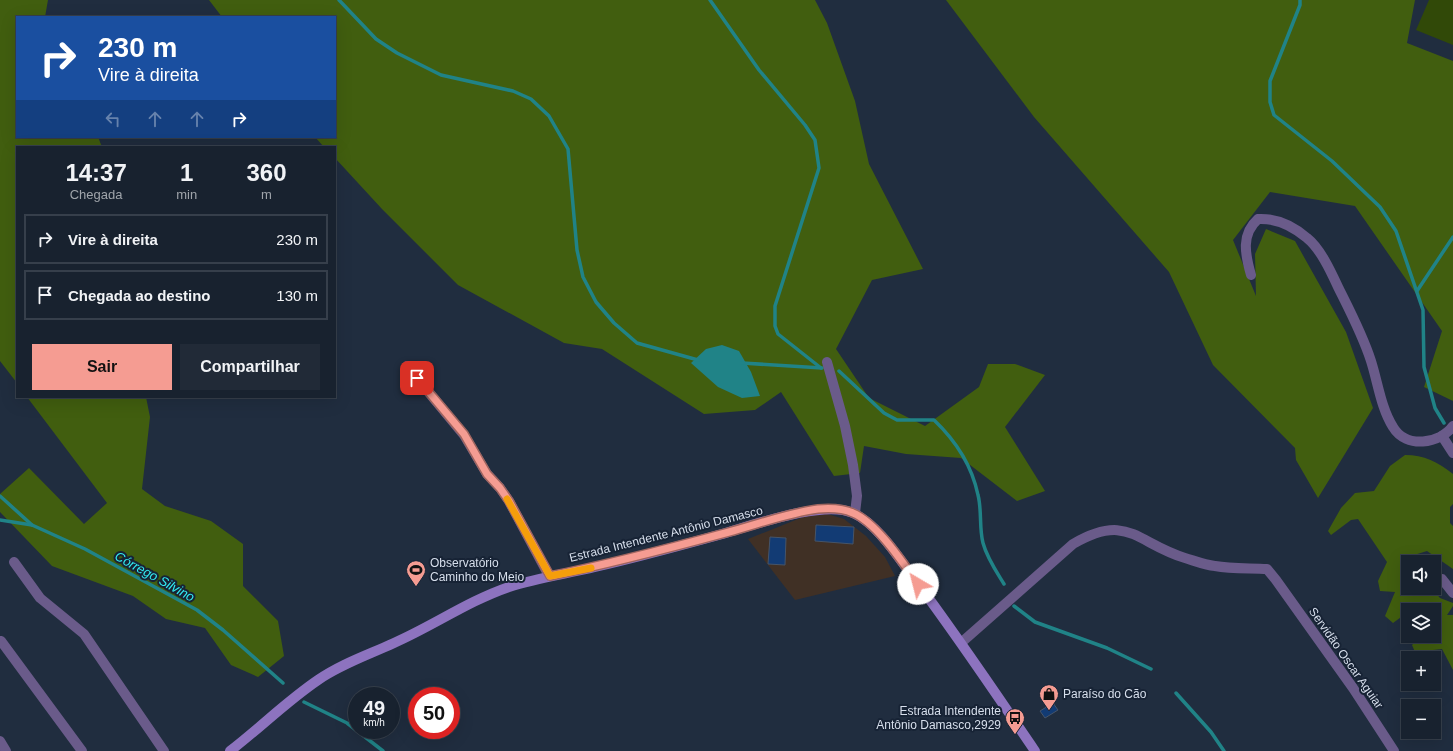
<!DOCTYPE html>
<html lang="pt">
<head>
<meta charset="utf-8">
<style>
	:root { --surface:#18222f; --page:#212a37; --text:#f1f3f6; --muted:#9fa4aa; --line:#363f4b; --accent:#f59c92 }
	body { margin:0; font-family:Helvetica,sans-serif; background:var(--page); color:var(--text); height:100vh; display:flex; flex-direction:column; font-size:15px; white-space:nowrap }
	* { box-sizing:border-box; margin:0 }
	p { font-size:13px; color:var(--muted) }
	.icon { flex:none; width:22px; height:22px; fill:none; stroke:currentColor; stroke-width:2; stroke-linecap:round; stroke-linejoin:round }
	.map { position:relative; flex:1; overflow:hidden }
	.panel { position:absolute; left:16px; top:146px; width:320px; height:252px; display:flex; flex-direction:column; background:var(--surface); border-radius:0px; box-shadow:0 4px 16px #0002,0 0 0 1px var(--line) }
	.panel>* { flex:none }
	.banner { position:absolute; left:16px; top:16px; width:320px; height:122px; border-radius:0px; box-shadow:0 4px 16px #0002,0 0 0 1px var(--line); background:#1a4fa0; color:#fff; overflow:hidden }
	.buttons { position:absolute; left:1401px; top:555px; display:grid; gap:8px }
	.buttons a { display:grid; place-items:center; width:40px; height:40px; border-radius:0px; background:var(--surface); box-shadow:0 4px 16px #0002,0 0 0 1px var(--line); font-size:20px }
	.speed { position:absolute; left:348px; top:687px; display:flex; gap:8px; font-size:20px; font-weight:700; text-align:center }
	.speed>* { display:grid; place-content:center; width:52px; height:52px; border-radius:50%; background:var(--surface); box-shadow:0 4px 16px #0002,0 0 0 1px var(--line); line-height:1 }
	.speed small { font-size:10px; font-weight:400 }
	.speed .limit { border:6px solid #d22; background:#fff; color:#111 }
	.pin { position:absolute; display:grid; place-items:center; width:34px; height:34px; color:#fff; margin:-17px; border-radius:8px; box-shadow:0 2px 6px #0006 }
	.me { position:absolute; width:44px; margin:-22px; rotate:323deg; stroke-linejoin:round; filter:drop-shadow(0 0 3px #0008) }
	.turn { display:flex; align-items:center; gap:14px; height:84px; padding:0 16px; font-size:18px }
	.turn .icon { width:52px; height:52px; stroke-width:2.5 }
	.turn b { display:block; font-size:28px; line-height:34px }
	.lanes { display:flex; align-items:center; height:38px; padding:0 16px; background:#0003; justify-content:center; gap:20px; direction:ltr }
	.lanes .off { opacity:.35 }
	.eta { display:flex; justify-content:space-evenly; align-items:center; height:68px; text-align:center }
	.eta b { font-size:24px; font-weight:700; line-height:28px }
	.action { display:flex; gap:8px; margin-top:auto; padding:8px 16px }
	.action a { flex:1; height:46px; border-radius:0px; background:var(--accent); color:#111; font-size:16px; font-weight:700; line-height:46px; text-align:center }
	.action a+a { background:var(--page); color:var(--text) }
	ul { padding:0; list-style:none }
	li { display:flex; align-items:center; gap:12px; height:50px; margin:0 8px 6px; padding:0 8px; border:2px solid var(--line); border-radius:0px }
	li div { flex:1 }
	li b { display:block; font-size:15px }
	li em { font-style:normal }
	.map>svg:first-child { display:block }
</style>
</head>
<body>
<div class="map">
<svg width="1453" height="751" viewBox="0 0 1453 751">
	<rect width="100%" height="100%" fill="#202d3f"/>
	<polygon fill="#403025" points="824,513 844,519 866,536 885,557 895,576 795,600 748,539 808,515"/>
	<polygon fill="#314908" points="1429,0 1453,0 1453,45 1416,30"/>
	<g fill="#415e0f">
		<polygon points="0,0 48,0 45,17 17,17 17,137 98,137 102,147 17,147 17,383 0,361"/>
		<polygon points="209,0 815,0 827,23 855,101 869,164 923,269 872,280 836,349 869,398 925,426 979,387 988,364 1015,364 1045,375 1005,427 1045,491 1017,501 961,458 906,454 864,446 860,473 834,476 781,392 755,410 704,414 602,349 564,343 458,285 382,209 335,158 335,147 324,147 315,137 335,137 335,17 222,17"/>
		<polygon points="946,0 1415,0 1407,43 1453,61 1453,401 1424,387 1442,331 1355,206 1270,192 1233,240 1256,296 1255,254 1266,229 1295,241 1346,332 1373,408 1318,498 1296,460 1295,448 1213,365 1169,272 1034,117"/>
		<polygon points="27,397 146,397 150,417 142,489 165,506 211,521 243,544 243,586 278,621 284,656 258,677 231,665 205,628 166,619 133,596 52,566 0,512 0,494 29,468 84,524 107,503"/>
		<path d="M1405 455C1424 455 1438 462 1453 474V504L1450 507V523L1453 526V569L1427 551 1411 556 1401 579 1408 583V588H1431L1440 598 1453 603V606L1447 615H1453V670L1442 649 1415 652 1412 645 1421 636H1434V610H1408V612L1393 623 1385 616 1395 592 1380 591 1378 581 1387 562 1358 519 1351 520 1331 535 1328 531 1341 508 1355 493 1374 491 1390 466Z"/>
	</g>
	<polygon fill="#208387" points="722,345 739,351 751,372 760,396 742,398 718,387 691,363 706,349"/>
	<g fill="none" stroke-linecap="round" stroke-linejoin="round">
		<g stroke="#208387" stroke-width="3.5">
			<polyline points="339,0 376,39 397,53 441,75 513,91 531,99 549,116 568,149 577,250 583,277 596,302 614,323 637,343 698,360"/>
			<polyline points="710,0 759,70 805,125 815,140 819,168 775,306 775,326 778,334 821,368"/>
			<polyline points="1300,0 1300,5 1270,81 1270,102 1274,115 1332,161 1380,207 1396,231 1423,310 1424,367 1435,408 1444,423"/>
			<polyline points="1417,291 1453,237"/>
			<polyline points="742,363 822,368"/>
			<path d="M839 371 884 413 897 420H934C955 440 972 466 978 495 982 510 979 528 983 543 987 558 996 571 1004 584"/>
			<polyline points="0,496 32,525"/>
			<polyline points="0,520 32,525 85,549 197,610 223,630 283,683"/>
			<polyline points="1014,606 1035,622 1107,648 1151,669"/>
			<polyline points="1176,693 1211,732 1224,751"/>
			<polyline points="304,702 347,723 383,751"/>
		</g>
	</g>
	<g fill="#123b74" stroke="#465468">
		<polygon points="816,525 854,527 853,544 815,541"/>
		<polygon points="770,537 786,538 785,565 768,564"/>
		<polygon points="1053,703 1058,710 1045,718 1040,711"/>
	</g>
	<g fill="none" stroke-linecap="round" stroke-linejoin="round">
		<g stroke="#6a5b8a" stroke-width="10">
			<path d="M1251 275C1245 254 1241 234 1258 219 1277 218 1293 226 1307 238 1321 249 1332 274 1339 289 1351 313 1363 336 1371 361 1378 383 1381 408 1393 427 1406 449 1440 444 1453 426"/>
			<polyline points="827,362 845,426 853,465 857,496 855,513"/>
			<polyline points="407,366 464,435 487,474 500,488 509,501 549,576"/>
			<polyline points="1442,436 1453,453"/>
			<polyline points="14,562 40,598 84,634 164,751"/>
			<polyline points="1442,579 1453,593"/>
			<polyline points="1,641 82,751"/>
			<path d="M962 642 1073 544C1128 512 1136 543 1185 558 1195 561 1205 565 1215 566 1231 569 1250 568 1267 569L1276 580 1353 688 1394 751"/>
			<polyline points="0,741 6,751"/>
		</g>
		<path stroke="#8d73bf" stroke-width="10" d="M230 751C260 728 287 701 318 680 341 664 368 655 394 643 433 626 468 601 509 587 537 578 566 574 595 567 635 558 675 547 715 536 748 527 823 499 853 513 878 524 900 560 916 581 958 637 996 694 1035 751"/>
	</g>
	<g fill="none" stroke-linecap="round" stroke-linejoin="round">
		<g stroke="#9f655f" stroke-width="10">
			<path id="route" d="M417 378 464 434 487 474 500 488 509 501 550 576C610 564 670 548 729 532 758 524 788 513 818 509 830 508 842 508 853 513 877 523 903 563 918 584"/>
		</g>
		<use href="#route" stroke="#f59c92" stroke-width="7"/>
		<polyline stroke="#f59e0b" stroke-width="7" points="507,499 550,576 591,568"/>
	</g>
	<defs>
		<g id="stadium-pin" transform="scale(1)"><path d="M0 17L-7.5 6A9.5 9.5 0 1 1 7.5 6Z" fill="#f59c92" stroke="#172335"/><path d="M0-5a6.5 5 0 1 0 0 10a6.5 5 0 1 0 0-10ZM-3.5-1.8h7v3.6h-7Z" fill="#111"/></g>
		<g id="shop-pin" transform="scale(1)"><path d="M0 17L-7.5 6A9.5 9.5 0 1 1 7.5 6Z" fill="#f59c92" stroke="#172335"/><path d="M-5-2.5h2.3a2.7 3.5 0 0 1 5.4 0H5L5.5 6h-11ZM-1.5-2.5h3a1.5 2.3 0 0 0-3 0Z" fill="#111"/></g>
		<g id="bus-pin" transform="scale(1)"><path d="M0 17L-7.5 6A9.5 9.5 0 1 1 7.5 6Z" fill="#f59c92" stroke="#172335"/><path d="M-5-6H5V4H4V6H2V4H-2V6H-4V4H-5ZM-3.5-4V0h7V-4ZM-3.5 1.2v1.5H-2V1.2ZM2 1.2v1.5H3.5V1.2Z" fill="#111"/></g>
	</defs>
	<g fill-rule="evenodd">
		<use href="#stadium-pin" x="416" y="570"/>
		<use href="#shop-pin" x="1049" y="694"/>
		<use href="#bus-pin" x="1015" y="718"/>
	</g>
	<g text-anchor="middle" stroke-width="4" stroke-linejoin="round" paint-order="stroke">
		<g font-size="12" fill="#d7dfec" stroke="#172335">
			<text transform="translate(666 534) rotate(-14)" y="4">Estrada Intendente Antônio Damasco</text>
			<text transform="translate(1346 658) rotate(55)" y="4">Servidão Oscar Aguiar</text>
		</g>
		<g font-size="12" fill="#d7dfec" stroke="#172335" text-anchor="start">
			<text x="430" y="567">Observatório<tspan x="430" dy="14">Caminho do Meio</tspan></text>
			<text x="1063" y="698">Paraíso do Cão</text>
			<text x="1001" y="715" text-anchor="end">Estrada Intendente<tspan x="1001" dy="14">Antônio Damasco,2929</tspan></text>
		</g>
		<g font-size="13" font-style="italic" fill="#32ebf2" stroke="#172335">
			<text transform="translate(155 576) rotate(29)" y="5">Córrego Silvino</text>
		</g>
	</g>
</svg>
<div class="buttons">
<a><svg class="icon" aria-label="sound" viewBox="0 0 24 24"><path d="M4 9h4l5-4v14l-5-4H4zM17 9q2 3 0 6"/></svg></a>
<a><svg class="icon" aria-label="layers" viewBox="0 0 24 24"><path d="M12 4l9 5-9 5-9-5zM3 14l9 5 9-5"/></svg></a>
<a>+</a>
<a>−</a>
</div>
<div class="speed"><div>49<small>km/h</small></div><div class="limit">50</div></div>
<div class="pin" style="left:417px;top:378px;background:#d93025"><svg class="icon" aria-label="arrive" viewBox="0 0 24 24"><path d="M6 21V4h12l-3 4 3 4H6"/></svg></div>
<svg class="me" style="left:918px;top:584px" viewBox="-20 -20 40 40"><circle r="19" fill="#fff"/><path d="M0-13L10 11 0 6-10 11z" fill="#f59c92"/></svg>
<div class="banner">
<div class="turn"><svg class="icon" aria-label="right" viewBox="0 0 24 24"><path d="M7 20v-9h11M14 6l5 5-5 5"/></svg><div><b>230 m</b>Vire à direita</div></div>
<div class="lanes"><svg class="icon off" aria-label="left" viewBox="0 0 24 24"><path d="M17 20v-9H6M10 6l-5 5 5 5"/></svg><svg class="icon off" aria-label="ahead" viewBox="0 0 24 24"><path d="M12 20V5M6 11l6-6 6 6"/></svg><svg class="icon off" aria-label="ahead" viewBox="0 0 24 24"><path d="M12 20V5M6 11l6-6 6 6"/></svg><svg class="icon" aria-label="right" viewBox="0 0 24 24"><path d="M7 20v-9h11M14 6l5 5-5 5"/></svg></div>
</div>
<section class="panel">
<div class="eta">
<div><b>14:37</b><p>Chegada</p></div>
<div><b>1</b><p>min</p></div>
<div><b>360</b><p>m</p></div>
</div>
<ul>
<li><svg class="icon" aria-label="right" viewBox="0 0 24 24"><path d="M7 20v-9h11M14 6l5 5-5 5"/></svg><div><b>Vire à direita</b></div><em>230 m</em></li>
<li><svg class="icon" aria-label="arrive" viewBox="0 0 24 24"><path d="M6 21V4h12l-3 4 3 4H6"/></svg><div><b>Chegada ao destino</b></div><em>130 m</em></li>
</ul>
<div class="action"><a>Sair</a><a>Compartilhar</a></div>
</section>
</div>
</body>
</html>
